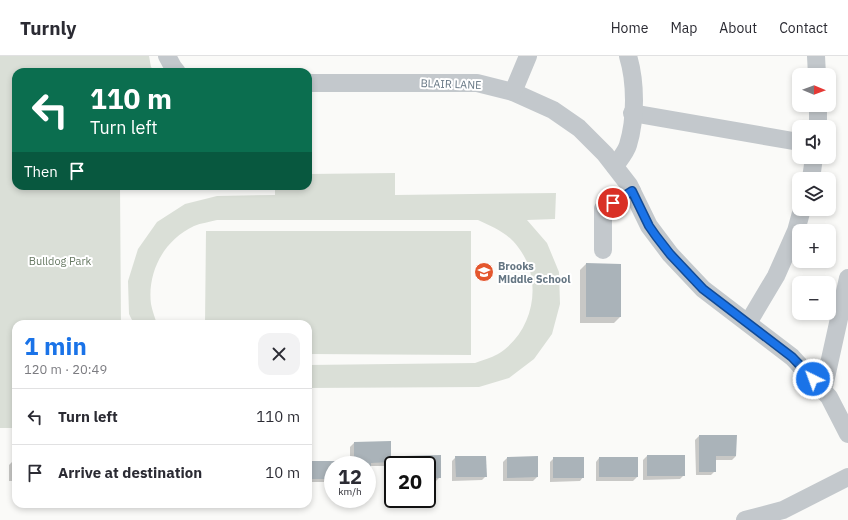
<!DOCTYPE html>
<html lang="en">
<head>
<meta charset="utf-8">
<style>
	:root { --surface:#fff; --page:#f2f2f3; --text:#2b2b33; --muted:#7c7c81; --line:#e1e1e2; --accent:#1a73e8 }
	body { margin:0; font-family:"IBM Plex Sans",sans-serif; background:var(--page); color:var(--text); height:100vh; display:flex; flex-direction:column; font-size:15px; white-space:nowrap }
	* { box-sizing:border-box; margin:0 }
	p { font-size:13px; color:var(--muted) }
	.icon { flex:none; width:22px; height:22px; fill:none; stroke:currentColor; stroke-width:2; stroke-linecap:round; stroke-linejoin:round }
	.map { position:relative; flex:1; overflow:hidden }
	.side { position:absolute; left:12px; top:264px; width:300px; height:188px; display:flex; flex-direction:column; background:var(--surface); border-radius:12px; box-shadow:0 2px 6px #0003 }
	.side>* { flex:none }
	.banner { position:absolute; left:12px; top:12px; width:300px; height:122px; border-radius:12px; box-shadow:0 2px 6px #0003; background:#0b6e4f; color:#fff; overflow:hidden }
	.needle { width:26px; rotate:91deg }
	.buttons { position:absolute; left:792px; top:12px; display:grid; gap:8px }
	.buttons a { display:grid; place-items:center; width:44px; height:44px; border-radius:8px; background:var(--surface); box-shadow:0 2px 6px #0003; font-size:20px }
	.speed { position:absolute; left:324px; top:400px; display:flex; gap:8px; font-size:20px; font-weight:700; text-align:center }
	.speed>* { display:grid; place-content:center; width:52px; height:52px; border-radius:50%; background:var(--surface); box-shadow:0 2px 6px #0003; line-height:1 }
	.speed small { font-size:10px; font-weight:400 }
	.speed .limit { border:2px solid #111; border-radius:6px; background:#fff; color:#111 }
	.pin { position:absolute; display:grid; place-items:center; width:34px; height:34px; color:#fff; margin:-17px; border:2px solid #fff; border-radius:50%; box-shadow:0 1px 4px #0007 }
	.me { position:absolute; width:44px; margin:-22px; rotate:318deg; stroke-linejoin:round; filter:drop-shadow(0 0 3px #0008) }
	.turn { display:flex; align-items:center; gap:14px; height:84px; padding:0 12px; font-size:18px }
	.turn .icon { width:52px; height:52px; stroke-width:2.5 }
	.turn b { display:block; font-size:28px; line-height:34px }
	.then { display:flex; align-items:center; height:38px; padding:0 12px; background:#0003; gap:8px; font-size:15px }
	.round { display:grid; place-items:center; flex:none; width:42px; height:42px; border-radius:12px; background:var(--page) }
	.summary { display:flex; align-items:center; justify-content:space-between; height:68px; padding:0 12px }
	h1 { font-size:24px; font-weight:700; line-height:30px; color:var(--accent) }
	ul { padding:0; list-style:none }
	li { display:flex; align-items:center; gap:12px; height:56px; padding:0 12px; border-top:1px solid var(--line) }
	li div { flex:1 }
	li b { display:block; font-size:15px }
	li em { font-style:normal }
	header { display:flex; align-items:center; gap:24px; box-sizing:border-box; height:56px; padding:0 20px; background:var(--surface); border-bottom:1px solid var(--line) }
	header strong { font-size:19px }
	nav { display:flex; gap:22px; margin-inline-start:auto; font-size:14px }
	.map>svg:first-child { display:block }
</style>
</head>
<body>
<header>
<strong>Turnly</strong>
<nav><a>Home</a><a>Map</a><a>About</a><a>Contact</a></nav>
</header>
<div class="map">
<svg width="848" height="464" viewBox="0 0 848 464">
	<rect width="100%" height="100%" fill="#fafaf8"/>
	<g fill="#dadfd7">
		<polygon points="0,0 149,0 151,11 155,16 16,16 16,130 120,130 121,268 16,268 16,372 0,372"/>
		<path d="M395 117V139L556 137 555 163 527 164 547 187 559 216 560 248 552 278 534 303 509 322 479 331 308 332V309L475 307C482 304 491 302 498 298 534 276 544 224 518 191 508 177 493 171 478 164H217C210 166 201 167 194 170 164 184 147 216 151 248 152 254 155 262 157 268H134L129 258 128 225 138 193 157 166 185 148 217 140 275 139V130H308V118Z"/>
		<polygon points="206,175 471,175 471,299 308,298 308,268 205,268"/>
	</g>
	<g fill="#0003">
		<polygon points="586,208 620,208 620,261 614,267 580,267 580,214"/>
		<polygon points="699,380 736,380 736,400 732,404 715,404 715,415 711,419 696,419 695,384"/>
		<polygon points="390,386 390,406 386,410 370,410 370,422 367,425 367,409 350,409 350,391 354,387"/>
		<polygon points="440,400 440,421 436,425 427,425 427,409 400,409 400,404 404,401"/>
		<polygon points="647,400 684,419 680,423 643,424 643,404"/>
		<polygon points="456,401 486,420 482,424 452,425 452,405"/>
		<polygon points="507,402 537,421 533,425 503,425 503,406"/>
		<polygon points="554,402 583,421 580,425 550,426 550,406"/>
		<polygon points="599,402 637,421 633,425 596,425 596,406"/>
		<polygon points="13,405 16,405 16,425 9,425 9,409"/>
		<polygon points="310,406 342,409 333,409 333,426 308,426 308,408"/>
	</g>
	<g fill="#aab3b9">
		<polygon points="586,207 621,208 621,261 586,261"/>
		<polygon points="699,379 737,379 736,400 716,400 716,416 699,416"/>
		<polygon points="391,385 391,406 371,407 371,422 367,422 367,409 354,409 354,386"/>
		<polygon points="441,399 441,422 427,422 427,409 404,409 404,400"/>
		<rect x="647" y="399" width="38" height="21"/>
		<polygon points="455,400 486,400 487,421 456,421"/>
		<polygon points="538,400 538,421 507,422 507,401"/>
		<rect x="553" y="401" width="31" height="21"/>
		<rect x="599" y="401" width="39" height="20"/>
		<rect x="12" y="404" width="4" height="17"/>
		<polygon points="309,405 343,405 343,409 333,409 333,423 309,423"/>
	</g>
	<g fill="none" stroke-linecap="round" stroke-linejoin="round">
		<g stroke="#c3c8cc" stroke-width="18">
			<polyline points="167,0 173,11 177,16"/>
			<polyline points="816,0 817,19"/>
			<polyline points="308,27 477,27 513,36 553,54 579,72 605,98 629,129 649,170 670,198 703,233 792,301 829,341 848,378"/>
			<polyline points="513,36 528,0"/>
			<polyline points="632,57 799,86"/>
			<polyline points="818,71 818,49"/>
			<path d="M615 110C619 104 626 96 628 89 636 63 636 26 628 0"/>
			<polyline points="811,123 814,101"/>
			<polyline points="603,194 603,153 632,135"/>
			<polyline points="748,267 776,220 796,175 802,153"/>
			<polyline points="823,335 848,222"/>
			<polyline points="745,464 783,454 848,421"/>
		</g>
	</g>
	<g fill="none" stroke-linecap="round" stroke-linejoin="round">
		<g stroke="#114b97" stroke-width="10">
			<polyline id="route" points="613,147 632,135 649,170 656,180 670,198 703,233 792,301 813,323"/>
		</g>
		<use href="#route" stroke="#1a73e8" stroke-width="7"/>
	</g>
	<defs>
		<g id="school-disc" transform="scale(1)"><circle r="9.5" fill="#e4572e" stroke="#fff"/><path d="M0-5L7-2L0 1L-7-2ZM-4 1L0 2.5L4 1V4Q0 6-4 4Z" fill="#fff"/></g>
	</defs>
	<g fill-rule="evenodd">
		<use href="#school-disc" x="484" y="216"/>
	</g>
	<g text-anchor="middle" stroke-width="4" stroke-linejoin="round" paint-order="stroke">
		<g font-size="11" fill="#657683" stroke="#fff">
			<text transform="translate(451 28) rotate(2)" y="4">BLAIR LANE</text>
		</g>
		<g font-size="11" fill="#687a64" stroke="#fff">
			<text x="60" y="209">Bulldog Park</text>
		</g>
		<g font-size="11" font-weight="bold" fill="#657683" stroke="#fff" text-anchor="start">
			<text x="498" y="214">Brooks<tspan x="498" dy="13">Middle School</tspan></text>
		</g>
	</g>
</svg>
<div class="buttons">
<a><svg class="needle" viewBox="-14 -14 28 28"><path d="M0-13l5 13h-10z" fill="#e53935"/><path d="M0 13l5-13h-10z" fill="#7c7c81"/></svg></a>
<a><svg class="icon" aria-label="sound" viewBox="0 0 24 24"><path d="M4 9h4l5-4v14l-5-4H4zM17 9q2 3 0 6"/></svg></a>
<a><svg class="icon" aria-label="layers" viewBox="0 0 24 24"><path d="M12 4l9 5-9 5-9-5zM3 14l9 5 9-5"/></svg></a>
<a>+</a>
<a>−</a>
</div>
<div class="speed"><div>12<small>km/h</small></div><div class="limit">20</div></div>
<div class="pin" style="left:613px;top:147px;background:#d93025"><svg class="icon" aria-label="arrive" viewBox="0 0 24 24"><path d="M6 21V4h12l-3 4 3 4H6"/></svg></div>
<svg class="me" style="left:813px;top:323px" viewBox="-20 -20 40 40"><circle r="17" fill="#1a73e8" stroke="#fff" stroke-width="3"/><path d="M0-11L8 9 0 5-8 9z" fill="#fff"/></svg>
<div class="banner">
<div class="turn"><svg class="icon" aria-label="left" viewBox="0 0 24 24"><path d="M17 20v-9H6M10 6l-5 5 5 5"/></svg><div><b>110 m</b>Turn left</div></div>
<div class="then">Then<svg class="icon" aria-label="arrive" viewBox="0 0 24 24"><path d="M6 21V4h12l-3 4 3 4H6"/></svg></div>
</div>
<section class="side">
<div class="summary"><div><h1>1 min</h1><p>120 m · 20:49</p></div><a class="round"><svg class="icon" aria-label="close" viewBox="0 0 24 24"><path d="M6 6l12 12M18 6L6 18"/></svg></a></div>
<ul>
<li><svg class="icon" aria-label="left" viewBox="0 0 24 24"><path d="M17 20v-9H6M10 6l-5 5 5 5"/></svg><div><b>Turn left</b></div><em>110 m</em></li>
<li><svg class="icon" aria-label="arrive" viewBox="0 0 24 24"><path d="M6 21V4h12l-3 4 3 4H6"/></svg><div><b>Arrive at destination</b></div><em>10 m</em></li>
</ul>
</section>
</div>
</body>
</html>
